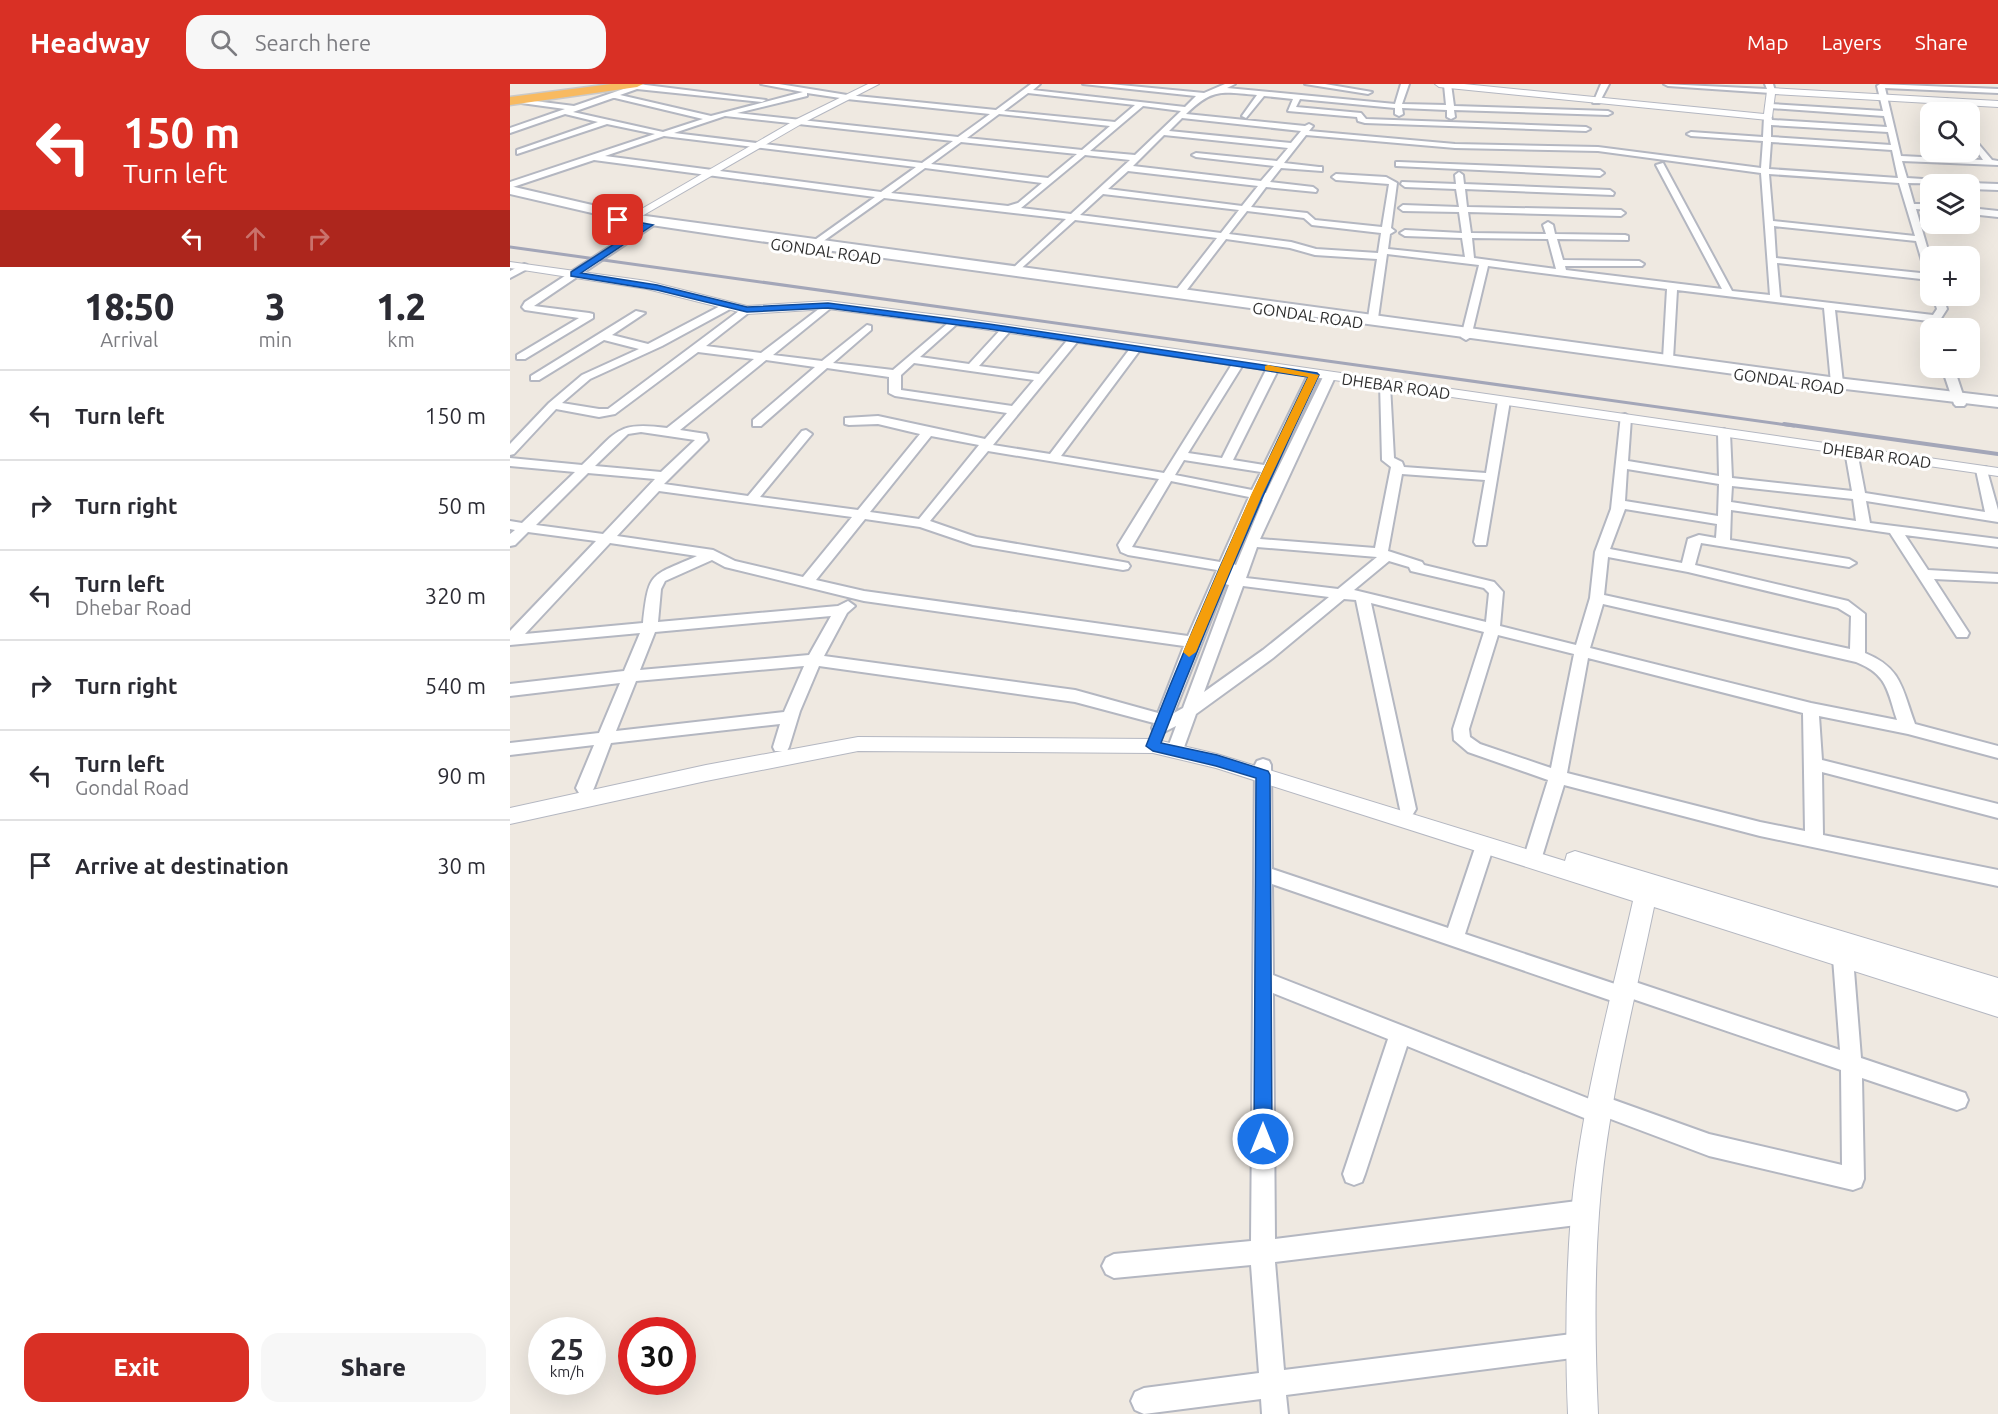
<!DOCTYPE html>
<html lang="en">
<head>
<meta charset="utf-8">
<style>
	:root { --surface:#fff; --page:#f7f7f7; --text:#2b2b33; --muted:#7c7c81; --line:#e1e1e2; --accent:#d93025 }
	body { margin:0; font-family:Ubuntu,sans-serif; background:var(--page); color:var(--text); height:100vh; display:flex; flex-direction:column; font-size:22px; white-space:nowrap }
	* { box-sizing:border-box; margin:0 }
	p { font-size:20px; color:var(--muted) }
	.icon { flex:none; width:33px; height:33px; fill:none; stroke:currentColor; stroke-width:2; stroke-linecap:round; stroke-linejoin:round }
	.map { position:relative; flex:1; overflow:hidden }
	.panel { display:flex; flex-direction:column; background:var(--surface); width:510px }
	.panel>* { flex:none }
	.hud { background:#d93025; color:#fff; overflow:hidden }
	.controls { position:absolute; left:1410px; top:18px; display:grid; gap:12px }
	.controls a { display:grid; place-items:center; width:60px; height:60px; border-radius:12px; background:var(--surface); box-shadow:0 6px 24px #0002; font-size:30px }
	.speed { position:absolute; left:18px; top:1233px; display:flex; gap:12px; font-size:30px; font-weight:700; text-align:center }
	.speed>* { display:grid; place-content:center; width:78px; height:78px; border-radius:50%; background:var(--surface); box-shadow:0 6px 24px #0002; line-height:1 }
	.speed small { font-size:15px; font-weight:400 }
	.speed .limit { border:9px solid #d22; background:#fff; color:#111 }
	.pin { position:absolute; display:grid; place-items:center; width:51px; height:51px; color:#fff; margin:-26px; border-radius:12px; box-shadow:0 3px 9px #0006 }
	.me { position:absolute; width:66px; margin:-33px; rotate:0deg; stroke-linejoin:round; filter:drop-shadow(0 0 4px #0008) }
	.turn { display:flex; align-items:center; gap:21px; height:126px; padding:0 24px; font-size:27px }
	.turn .icon { width:78px; height:78px; stroke-width:2.5 }
	.turn b { display:block; font-size:42px; line-height:51px }
	.lanes { display:flex; align-items:center; height:57px; padding:0 24px; background:#0003; justify-content:center; gap:30px; direction:ltr }
	.lanes .off { opacity:.35 }
	.eta { display:flex; justify-content:space-evenly; align-items:center; height:102px; text-align:center }
	.eta b { font-size:36px; font-weight:800; line-height:42px }
	.button { display:flex; gap:12px; margin-top:auto; padding:12px 24px }
	.button a { flex:1; height:69px; border-radius:18px; background:var(--accent); color:#fff; font-size:24px; font-weight:800; line-height:69px; text-align:center }
	.button a+a { background:var(--page); color:var(--text) }
	ul { padding:0; list-style:none }
	li { display:flex; align-items:center; gap:18px; height:90px; padding:0 24px; border-top:2px solid var(--line) }
	li div { flex:1 }
	li b { display:block; font-size:22px }
	li em { font-style:normal }
	header { display:flex; align-items:center; gap:36px; box-sizing:border-box; height:84px; padding:0 30px; background:var(--accent); color:#fff }
	header strong { font-size:28px }
	nav { display:flex; gap:33px; margin-inline-start:auto; font-size:21px }
	.search { width:420px; height:54px; background:var(--page); display:flex; align-items:center; gap:15px; box-sizing:border-box; padding:0 21px; border-radius:18px; color:var(--muted); font-size:22px }
	main { display:flex; flex:1; min-height:0 }
	.map>svg:first-child { display:block }
</style>
</head>
<body>
<header>
<strong>Headway</strong>
<div class="search"><svg class="icon" aria-label="search" viewBox="0 0 24 24"><circle cx="10" cy="10" r="6"/><path d="M15 15l6 6"/></svg>Search here</div>
<nav><a>Map</a><a>Layers</a><a>Share</a></nav>
</header>
<main>
<section class="panel">
<div class="hud">
<div class="turn"><svg class="icon" aria-label="left" viewBox="0 0 24 24"><path d="M17 20v-9H6M10 6l-5 5 5 5"/></svg><div><b>150 m</b>Turn left</div></div>
<div class="lanes"><svg class="icon" aria-label="left" viewBox="0 0 24 24"><path d="M17 20v-9H6M10 6l-5 5 5 5"/></svg><svg class="icon off" aria-label="ahead" viewBox="0 0 24 24"><path d="M12 20V5M6 11l6-6 6 6"/></svg><svg class="icon off" aria-label="right" viewBox="0 0 24 24"><path d="M7 20v-9h11M14 6l5 5-5 5"/></svg></div>
</div>
<div class="eta">
<div><b>18:50</b><p>Arrival</p></div>
<div><b>3</b><p>min</p></div>
<div><b>1.2</b><p>km</p></div>
</div>
<ul>
<li><svg class="icon" aria-label="left" viewBox="0 0 24 24"><path d="M17 20v-9H6M10 6l-5 5 5 5"/></svg><div><b>Turn left</b></div><em>150 m</em></li>
<li><svg class="icon" aria-label="right" viewBox="0 0 24 24"><path d="M7 20v-9h11M14 6l5 5-5 5"/></svg><div><b>Turn right</b></div><em>50 m</em></li>
<li><svg class="icon" aria-label="left" viewBox="0 0 24 24"><path d="M17 20v-9H6M10 6l-5 5 5 5"/></svg><div><b>Turn left</b><p>Dhebar Road</p></div><em>320 m</em></li>
<li><svg class="icon" aria-label="right" viewBox="0 0 24 24"><path d="M7 20v-9h11M14 6l5 5-5 5"/></svg><div><b>Turn right</b></div><em>540 m</em></li>
<li><svg class="icon" aria-label="left" viewBox="0 0 24 24"><path d="M17 20v-9H6M10 6l-5 5 5 5"/></svg><div><b>Turn left</b><p>Gondal Road</p></div><em>90 m</em></li>
<li><svg class="icon" aria-label="arrive" viewBox="0 0 24 24"><path d="M6 21V4h12l-3 4 3 4H6"/></svg><div><b>Arrive at destination</b></div><em>30 m</em></li>
</ul>
<div class="button"><a>Exit</a><a>Share</a></div>
</section>
<div class="map">
<svg width="1488" height="1330" viewBox="0 0 1488 1330">
	<rect width="100%" height="100%" fill="#efe9e1"/>
	<g fill="none" stroke-linecap="round" stroke-linejoin="round">
		<g stroke="#b4b7c1" stroke-width="4">
			<g id="minor">
				<path d="M128 0 256 16 252 18 127 5 110 11 201 32 293 8 251 0H269L337 11 486 26 521 0H530L523 6 675 23 686 12 573 0H600L694 9 715 0H725L717 4 885 20 891 0H899L892 20 936 21 934 1 941 0 944 22 1098 27 1102 29 1098 31 944 26 945 33 941 35 937 33V26L892 24 893 30 889 32 885 30V24L790 15 786 23 851 29 856 35 1076 43 1080 45 1076 47 855 39 848 37 847 33 778 27 783 15 754 12 736 34 732 32 747 11C711 8 703 4 676 30L795 42 799 40 803 42 799 47 945 60 1088 63 1251 84 1253 57 1181 52 1177 50 1181 48 1253 53 1254 33 1258 31H1261L1262 36 1377 43 1374 32 1260 24 1256 22 1260 20 1373 27 1367 2 1370 0 1488 5V9L1375 4 1391 72 1473 76 1460 57V50L1482 76 1488 77V81L1392 77 1397 94 1444 97 1448 100 1398 99 1404 120H1420V126L1406 125 1420 173V190L1415 187 1406 157 1264 142 1266 174 1420 190V196L1267 179 1270 213 1423 231 1427 225 1423 212H1433L1437 225 1428 239 1429 244 1420 246 1419 237 1325 226 1333 299 1327 302 1321 299 1314 224 1167 206 1163 275 1158 278 1153 275 1157 205 978 182 961 253 956 256 951 253 969 181 877 170 868 234 863 237 858 234 867 175 805 171 780 164 716 155 673 211 669 212 664 209 707 154 565 136 505 190 500 187 502 185 556 135 374 114 298 168 295 167V163L365 113 84 76 0 104V98L145 50 97 40 7 70V66L88 38 55 30 0 49V44L55 25 4 18 1 14 64 22ZM297 9 337 15 480 30 448 53 227 29 297 12ZM518 9 625 21 605 38 494 27ZM103 14H105L193 35 153 48 63 28ZM633 22 671 27 625 71 580 67ZM489 30 600 42 572 66 457 54ZM215 32 443 57 412 79 164 49ZM672 34 791 47 781 59 659 47ZM1261 41 1378 48 1381 61 1261 53ZM654 51 778 64 767 77 686 69 682 71 686 73 764 82 751 97 623 82ZM796 51 945 64 1088 67 1251 89 1260 211 1222 207 1153 79 1146 81 1212 205 1056 186 1055 182H1132L1134 180 1129 177 1053 176 1047 155 1118 156V152L1115 151 1045 150 1043 141 1038 138 1033 141 1036 150 961 149 958 128 1111 132 1115 129 1111 126 957 123 955 105 1103 111 1104 109 1100 106 954 100 953 91 949 88 945 91 946 100 892 98 891 100 895 103 946 105 949 123 893 121 889 124 893 127 949 128 952 149 895 146 890 149 895 152 952 154 955 173 878 165 880 150 885 147 881 144 887 99 876 93 826 90 822 93 826 96 879 100 872 143 805 136 797 129 741 123 756 103 806 108 807 106 803 103 760 98 771 84 812 87V83H809L774 79ZM154 52 406 83 371 108 95 72ZM451 58 567 70 538 94 421 80ZM1261 58 1382 66 1388 94 1259 85ZM575 71 620 76 561 130 511 124ZM415 84 532 99 508 119 498 122 381 109ZM618 87 748 102 732 122 598 105ZM1259 90 1389 99 1405 152 1263 137ZM593 110 729 126 711 149 570 131ZM737 127 794 134 802 141 871 149 868 169 806 165 781 158 719 150ZM962 154 1038 155 1046 185 964 174Z"/>
				<polygon points="795,0 815,0 862,8 858,10"/>
				<polygon points="1091,0 1099,0 1089,19 1083,19"/>
				<polygon points="1154,0 1257,5 1255,0 1263,0 1265,7 1261,9 1158,2"/>
				<polygon points="1431,15 1437,15 1445,28 1439,28"/>
				<polygon points="889,78 1090,86 1094,89 1090,92 886,82 886,78"/>
				<polygon points="1460,99 1488,100 1488,106 1460,105 1460,100 1457,100"/>
				<polygon points="1460,124 1488,127 1488,133 1460,130"/>
				<polygon points="136,139 144,141 24,222 79,229 83,230 83,234 15,275 7,275 7,271 69,234 15,226 12,223 15,218"/>
				<polygon points="14,180 17,181 17,185 0,194 0,187"/>
				<path d="M318 218 322 219V223L263 271 312 277 357 241 361 242V246L323 279 383 286 444 234 449 237 448 239 410 273 459 280 493 243 497 242 502 245 469 282 529 290 560 253H568V257L483 361 540 370 622 262H630V266L551 372 654 389 724 277H732L734 279 678 369 712 374 757 284 763 281 769 284 723 376 754 381 798 291 804 288 808 289 810 291 754 409H756L813 293 819 290 823 291 825 293 750 455 865 464 881 383 872 376 870 299H878L880 301 884 374 892 378 894 383 976 389 988 317 990 315H998L1000 317 976 461H966L964 458 975 396 892 390 878 467 912 478 914 481 984 498 993 508 990 542 1066 561 1080 514 1085 468 1101 425 1111 331 1115 330 1121 334 1118 377 1209 392 1208 349 1214 345 1220 349 1222 394 1342 407 1335 367 1341 363 1347 367 1355 409 1475 428 1466 386 1468 383H1476L1488 426V438L1356 417 1360 439 1488 455V463L1395 451 1418 486 1488 490V498L1424 495 1459 549 1457 553H1447L1380 449 1221 426 1220 456 1339 475 1346 479 1339 483 1191 459 1185 481 1338 517 1355 530V569C1392 584 1392 605 1405 640L1488 662V674L1398 650 1309 632 1312 676 1488 720V734L1312 688 1313 751 1488 786V802L1250 752 1054 701 1031 776 1028 781 1022 783 1016 781 1013 776 1038 696 958 668 944 656 943 645 974 548 861 519 906 725 903 730 897 732 891 730 846 516 834 515 763 574 686 630 673 666 671 670H659L657 666 666 642 650 650 644 648 642 644 644 639 565 618 309 582 290 627 279 663 277 667H265L263 663 270 640 101 659 84 704 81 709 75 711 69 709 66 704 84 661 0 671V659L89 649 110 599 0 612V600L114 587 130 549 0 561V547L86 457 18 448 5 461 0 462V450L5 446 0 445V437L12 439 65 388 0 382V374L72 381C107 348 106 337 157 344L244 275 188 268 105 330 89 333 46 325 4 370 0 371V360L39 319 72 291 129 265 94 256 29 296H21V292L126 227 135 229 102 251 138 260 214 220H222V224L152 262 80 295 52 319 89 325H98L233 224 242 226 196 262 251 269ZM256 276 305 283 243 336V342H251L317 284 379 293V309L385 312 497 329 475 355 368 332 335 334V340L339 341 368 340 410 350 348 426 250 413 302 350 296 346 292 347 238 412 154 400 198 356 196 350 170 346ZM404 279 524 296 502 322 391 306V291ZM131 348 185 356 151 388 85 382 118 350ZM421 352 469 361 409 435 360 428ZM478 367 649 395 608 461 611 468 618 471 707 486 678 552 354 507 306 496 355 435 410 443 463 461 613 486 618 485 620 482 618 479 613 478 466 453 420 437ZM674 376 751 388 742 406 665 391ZM1117 385 1209 400 1208 432 1115 417ZM78 389 145 395 93 450 26 441ZM661 397 739 413 710 478 622 463ZM1222 402 1343 415 1346 437 1221 418ZM149 407 342 433 293 493 225 477 203 466 107 452ZM750 416H753L726 481 723 480ZM1115 425 1207 440 1206 454 1189 451 1178 455 1172 479 1100 465ZM100 459 187 472C140 493 139 486 133 539L15 550ZM747 463 867 473 828 505 736 494ZM1098 473 1178 488 1328 524 1341 532 1340 565 1094 511ZM202 476 215 483 354 517 674 562 648 629 565 606 314 572 337 529 345 522 338 517 328 522 148 538 151 505 155 497ZM879 477 899 483 901 487 974 504 979 509 976 538 844 506ZM715 500 719 501 673 624 664 629ZM733 502 819 513 753 566 694 608ZM1093 520 1346 578C1378 591 1377 606 1387 636L1301 619 1080 564ZM321 532 299 571 130 586 145 548ZM988 551 1064 570 1041 684 970 660 960 653 959 645ZM1078 574 1293 629 1295 747 1250 738 1057 689ZM294 582 274 628 106 647 126 597Z"/>
				<polygon points="1432,284 1444,284 1456,320 1454,322 1446,322 1444,320"/>
				<path d="M753 675 759 677 761 681 762 785 938 844 966 761 969 756 975 754 981 756 984 761 955 850 1108 901 1116 895 1330 966 1323 874 1326 868 1333 865 1340 868 1343 874 1351 974 1455 1009 1458 1016 1455 1023 1447 1026 1352 994 1354 1095 1351 1103 1343 1106 1199 1072 1098 1034 1089 1040 897 962 855 1090 852 1098 844 1101 836 1098 833 1090 878 955 763 909 765 1155 1075 1116 1083 1120 1087 1128 1083 1136 1075 1140 765 1178 774 1286 1070 1249 1079 1252 1082 1261 1079 1270 1070 1273 776 1311 778 1330H752L751 1315 634 1330 625 1326 621 1317 625 1308 634 1304 749 1289 741 1181 604 1194 596 1190 592 1182 596 1174 604 1170 741 1157 745 681 747 677ZM762 800 1114 921 1121 918 1123 915 1331 986 1332 1081 1199 1050 1090 1011 1082 1016 763 891Z"/>
			</g>
		</g>
		<g stroke="#b4b7c1" stroke-width="2">
			<g id="tertiary">
				<polygon points="358,0 369,0 293,39 125,136 121,137 116,134 287,35"/>
				<polygon points="925,0 954,0 1254,30 1257,7 1261,4 1488,17 1488,23 1265,10 1262,33 1258,36 929,3"/>
				<polygon points="0,178 137,197 237,222 318,217 444,233 1488,384 1488,392 444,241 318,225 237,230 137,205 0,184"/>
				<path d="M348 653 643 655 707 670 1055 777 1057 770 1065 767 1488 894V933L1144 823C1123 924 1096 1026 1089 1129 1084 1196 1085 1263 1088 1330H1058C1055 1263 1056 1196 1061 1130 1070 1025 1100 919 1123 817L706 684 643 669 348 667 196 697 0 740V724L196 681Z"/>
			</g>
		</g>
		<g stroke="#b4b7c1" stroke-width="4">
			<polygon id="secondary" points="0,102 121,130 1327,294 1488,313 1488,323 1327,304 242,156 121,138 0,110"/>
		</g>
		<g stroke="#c9c9c9" stroke-width="3">
			<polygon id="trunk" points="101,0 133,0 127,3 0,21 0,13"/>
		</g>
		<use href="#minor" fill="#fff" fill-rule="evenodd"/>
		<use href="#tertiary" fill="#fff" fill-rule="evenodd"/>
		<use href="#secondary" fill="#fff" fill-rule="evenodd"/>
		<use href="#trunk" fill="#f8ba60" fill-rule="evenodd"/>
		<polyline stroke="#a3a6b8" stroke-width="3" points="0,163 1284,342"/>
		<polyline stroke="#a3a6b8" stroke-width="4" points="1274,340 1488,370"/>
	</g>
	<path fill="#1a73e8" stroke="#114b97" stroke-width="1.5" d="M106 134 143 141 71 189 147 201 237 223 318 219 479 240 807 289 809 291C751 412 699 534 651 659L707 671 758 687 760 691 762 1055 759 1061 753 1064 747 1061 744 1055 746 694 706 682 643 667 636 662C685 536 739 414 798 293L479 245 318 224 237 228 147 206 61 192V188L132 142 106 137Z"/>
	<polygon fill="#f59e0b" points="758,281 809,291 752,411 686,568 679,573 673,568 741,411 798,293 755,286 755,282"/>
	<g text-anchor="middle" stroke-width="6" stroke-linejoin="round" paint-order="stroke">
		<g font-size="16" fill="#2e2e2e" stroke="#fff">
			<text transform="translate(316 167) rotate(8)" y="6">GONDAL ROAD</text>
			<text transform="translate(798 231) rotate(8)" y="6">GONDAL ROAD</text>
			<text transform="translate(1279 297) rotate(8)" y="6">GONDAL ROAD</text>
			<text transform="translate(886 302) rotate(8)" y="6">DHEBAR ROAD</text>
			<text transform="translate(1367 371) rotate(8)" y="6">DHEBAR ROAD</text>
		</g>
	</g>
</svg>
<div class="controls">
<a><svg class="icon" aria-label="search" viewBox="0 0 24 24"><circle cx="10" cy="10" r="6"/><path d="M15 15l6 6"/></svg></a>
<a><svg class="icon" aria-label="layers" viewBox="0 0 24 24"><path d="M12 4l9 5-9 5-9-5zM3 14l9 5 9-5"/></svg></a>
<a>+</a>
<a>−</a>
</div>
<div class="speed"><div>25<small>km/h</small></div><div class="limit">30</div></div>
<div class="pin" style="left:108px;top:136px;background:#d93025"><svg class="icon" aria-label="arrive" viewBox="0 0 24 24"><path d="M6 21V4h12l-3 4 3 4H6"/></svg></div>
<svg class="me" style="left:753px;top:1055px" viewBox="-20 -20 40 40"><circle r="17" fill="#1a73e8" stroke="#fff" stroke-width="3"/><path d="M0-11L8 9 0 5-8 9z" fill="#fff"/></svg>
</div>
</main>
</body>
</html>
